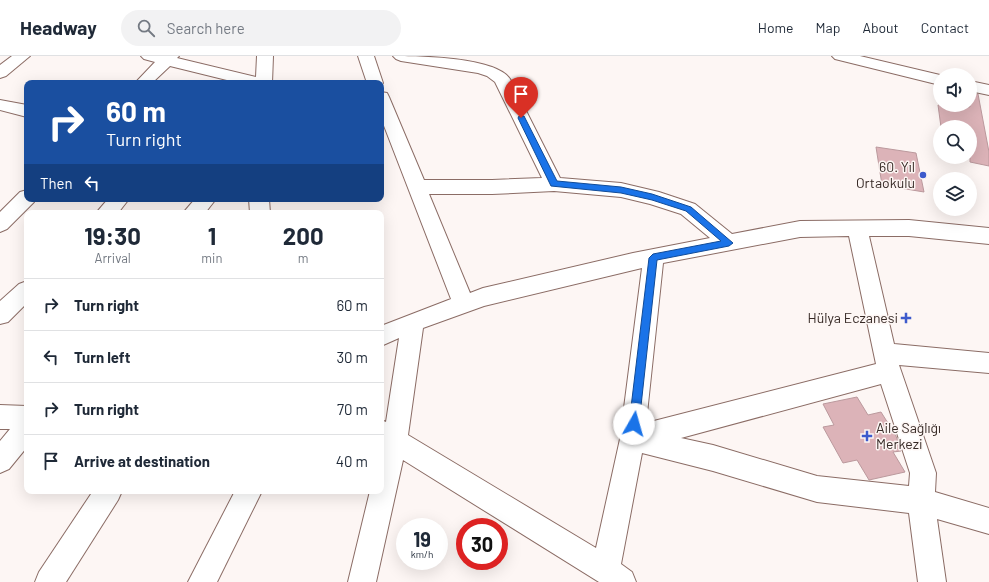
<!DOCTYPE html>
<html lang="en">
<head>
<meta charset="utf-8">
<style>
	:root { --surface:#fff; --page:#f2f2f3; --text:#1f2937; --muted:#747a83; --line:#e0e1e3 }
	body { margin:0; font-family:Barlow,sans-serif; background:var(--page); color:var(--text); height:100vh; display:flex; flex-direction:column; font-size:15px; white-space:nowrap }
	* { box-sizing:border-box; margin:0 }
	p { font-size:13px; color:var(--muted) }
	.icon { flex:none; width:22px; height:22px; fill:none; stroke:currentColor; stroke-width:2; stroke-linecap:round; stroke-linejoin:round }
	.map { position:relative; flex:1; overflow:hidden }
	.sheet { position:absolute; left:24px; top:154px; width:360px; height:284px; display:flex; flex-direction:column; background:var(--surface); border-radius:8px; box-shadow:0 4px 16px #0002 }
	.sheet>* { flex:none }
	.banner { position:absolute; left:24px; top:24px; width:360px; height:122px; border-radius:8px; box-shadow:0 4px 16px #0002; background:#1a4fa0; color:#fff; overflow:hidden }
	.tools { position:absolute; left:933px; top:12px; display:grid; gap:8px }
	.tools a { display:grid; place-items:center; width:44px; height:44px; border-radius:50%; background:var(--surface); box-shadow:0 4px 16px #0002; font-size:20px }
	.speed { position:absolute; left:396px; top:462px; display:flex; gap:8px; font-size:20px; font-weight:700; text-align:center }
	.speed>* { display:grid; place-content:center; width:52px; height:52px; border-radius:50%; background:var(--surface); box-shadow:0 4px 16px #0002; line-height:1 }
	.speed small { font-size:10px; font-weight:400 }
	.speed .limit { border:6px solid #d22; background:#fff; color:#111 }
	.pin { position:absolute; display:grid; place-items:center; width:34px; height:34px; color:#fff; margin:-41px -17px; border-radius:50% 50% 50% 0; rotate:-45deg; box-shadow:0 0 4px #0007 }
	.pin .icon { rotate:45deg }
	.me { position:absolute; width:44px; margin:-22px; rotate:7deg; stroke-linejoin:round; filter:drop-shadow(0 0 3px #0008) }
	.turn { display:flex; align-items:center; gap:14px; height:84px; padding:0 16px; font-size:18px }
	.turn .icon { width:52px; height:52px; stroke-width:2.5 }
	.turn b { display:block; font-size:28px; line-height:34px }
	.then { display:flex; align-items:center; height:38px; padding:0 16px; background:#0003; gap:8px; font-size:15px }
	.eta { display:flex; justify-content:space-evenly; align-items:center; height:68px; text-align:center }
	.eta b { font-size:24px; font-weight:700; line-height:28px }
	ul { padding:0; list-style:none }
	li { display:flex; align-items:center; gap:12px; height:52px; padding:0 16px; border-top:1px solid var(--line) }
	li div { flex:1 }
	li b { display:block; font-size:15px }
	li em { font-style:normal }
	header { display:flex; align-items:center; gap:24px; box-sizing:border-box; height:56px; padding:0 20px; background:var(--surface); border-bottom:1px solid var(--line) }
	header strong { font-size:19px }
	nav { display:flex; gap:22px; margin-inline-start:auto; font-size:14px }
	.search { width:280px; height:36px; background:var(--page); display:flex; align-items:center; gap:10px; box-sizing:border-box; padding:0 14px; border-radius:22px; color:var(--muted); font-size:15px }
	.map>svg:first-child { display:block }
</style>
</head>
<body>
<header>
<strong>Headway</strong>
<div class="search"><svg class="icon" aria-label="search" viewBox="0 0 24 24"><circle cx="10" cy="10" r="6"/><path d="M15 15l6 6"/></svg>Search here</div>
<nav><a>Home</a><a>Map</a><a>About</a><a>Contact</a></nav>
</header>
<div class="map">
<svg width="989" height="526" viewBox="0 0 989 526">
	<rect width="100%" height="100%" fill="#fdf6f4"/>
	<g fill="#dcb3b8" stroke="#bb999d">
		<polygon points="970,38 978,38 989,96 989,110 970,106 970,71 941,71 938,49 958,49 970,51"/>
		<polygon points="876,91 916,97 924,136 882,129"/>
		<polygon points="857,341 868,359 881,356 896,380 901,395 893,396 905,416 869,424 857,404 843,407 823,371 834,369 823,348"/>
	</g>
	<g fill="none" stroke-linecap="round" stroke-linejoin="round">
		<g stroke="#8b6c65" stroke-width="2">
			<g id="street">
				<polygon points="12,0 30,0 6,20 0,22 0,9"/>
				<polygon points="141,0 179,0 177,2 256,21 257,0 273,0 272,27 239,27 170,10 152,27 135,27 155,6 144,3"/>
				<polygon points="358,0 374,0 383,27 381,30 381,27 367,27"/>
				<path d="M393 0C418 0 496 1 510 23L560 122 621 127 659 136 695 148 732 178 800 165 909 164 989 172V188L909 180H869L894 288 989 297V317L899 309 936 417 935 436 989 452V478L937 463 946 526H918L909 457 817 446 713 415 642 397 621 508 632 516 636 526H599L403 404 376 526H348L370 435H381V364L386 366 399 282 381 290V270L451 243 381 62V36L387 37 389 41 424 124H492L542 122 495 26 487 20 478 17 401 5 396 3ZM554 135 621 141 650 148 681 158 710 182 633 197 483 232 470 237 429 138H492ZM849 180 876 308 646 367 663 207 800 181ZM642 212 620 383 596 492 408 379 423 272 484 250ZM881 328 910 417 909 430 817 420 713 389 681 382Z"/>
				<polygon points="832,0 860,0 940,19 940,29 835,3"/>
				<polygon points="970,25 989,29 989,39 970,35"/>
				<polygon points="0,44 27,49 27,61 0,54"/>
				<polygon points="27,134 27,143 35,143 34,146 7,173 0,176 0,156 20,136"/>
				<polygon points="108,143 129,143 118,157 96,157"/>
				<polygon points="195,143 216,143 205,157 183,157"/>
				<polygon points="249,143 269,143 270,157 250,157"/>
				<polygon points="27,225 27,247 8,266 0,268 0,245 19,228"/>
				<polygon points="0,349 27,350 27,391 9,413 0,417 0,385 10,373 0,373"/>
				<polygon points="93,435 122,435 118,444 66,526 35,526 39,516"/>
				<polygon points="235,435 262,435 217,526 188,526"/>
			</g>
		</g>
		<use href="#street" fill="#fff" fill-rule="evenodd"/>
	</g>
	<polygon fill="#1a73e8" stroke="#114b97" points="519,60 524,60 525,62 557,125 621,131 652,138 691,151 733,187 729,190 657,204 639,368 637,371 634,373 630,371 629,368 649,202 653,198 721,185 686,155 652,144 621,137 551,130 518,62"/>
	<g fill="#3d5acc" stroke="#fdf6f4" stroke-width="1.5">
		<circle cx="923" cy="119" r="4"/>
		<path d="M904 256h4v4h4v4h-4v4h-4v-4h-4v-4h4z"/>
		<path d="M865 374h4v4h4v4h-4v4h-4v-4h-4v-4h4z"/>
	</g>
	<g text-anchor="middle" stroke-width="3" stroke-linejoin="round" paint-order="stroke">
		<g font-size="14" fill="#362925" stroke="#fdf6f4" text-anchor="end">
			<text x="915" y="116">60. Yıl<tspan x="915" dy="16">Ortaokulu</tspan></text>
			<text x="898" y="267">Hülya Eczanesi</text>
			<text x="876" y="377" text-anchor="start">Aile Sağlığı<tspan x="876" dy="16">Merkezi</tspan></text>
		</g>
	</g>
</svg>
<div class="tools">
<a><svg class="icon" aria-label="sound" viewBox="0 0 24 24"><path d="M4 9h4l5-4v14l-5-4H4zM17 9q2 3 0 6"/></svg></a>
<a><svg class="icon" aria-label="search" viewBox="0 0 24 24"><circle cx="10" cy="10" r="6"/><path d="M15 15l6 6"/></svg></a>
<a><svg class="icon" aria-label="layers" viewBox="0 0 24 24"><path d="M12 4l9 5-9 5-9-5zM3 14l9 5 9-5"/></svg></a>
</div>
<div class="speed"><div>19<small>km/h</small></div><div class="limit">30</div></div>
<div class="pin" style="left:521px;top:62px;background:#d93025"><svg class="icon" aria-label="arrive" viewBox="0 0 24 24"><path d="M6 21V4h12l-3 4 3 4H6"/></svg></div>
<svg class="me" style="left:634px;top:368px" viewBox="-20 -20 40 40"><circle r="19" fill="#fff"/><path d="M0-13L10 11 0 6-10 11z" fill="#1a73e8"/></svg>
<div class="banner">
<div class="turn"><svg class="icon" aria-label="right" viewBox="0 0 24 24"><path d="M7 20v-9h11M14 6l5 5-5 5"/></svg><div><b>60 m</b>Turn right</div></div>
<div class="then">Then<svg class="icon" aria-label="left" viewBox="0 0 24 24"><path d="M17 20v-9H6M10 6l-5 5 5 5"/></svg></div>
</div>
<section class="sheet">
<div class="eta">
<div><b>19:30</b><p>Arrival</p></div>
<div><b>1</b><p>min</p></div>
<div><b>200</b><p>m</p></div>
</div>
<ul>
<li><svg class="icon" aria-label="right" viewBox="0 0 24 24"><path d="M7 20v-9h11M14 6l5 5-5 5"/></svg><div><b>Turn right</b></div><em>60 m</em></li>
<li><svg class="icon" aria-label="left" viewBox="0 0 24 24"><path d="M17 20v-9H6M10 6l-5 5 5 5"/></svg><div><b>Turn left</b></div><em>30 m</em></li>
<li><svg class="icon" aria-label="right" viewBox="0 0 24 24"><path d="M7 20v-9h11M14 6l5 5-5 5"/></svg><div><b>Turn right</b></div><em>70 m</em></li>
<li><svg class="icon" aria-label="arrive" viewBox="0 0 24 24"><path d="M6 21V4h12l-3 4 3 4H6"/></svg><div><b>Arrive at destination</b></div><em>40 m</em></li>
</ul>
</section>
</div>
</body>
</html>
